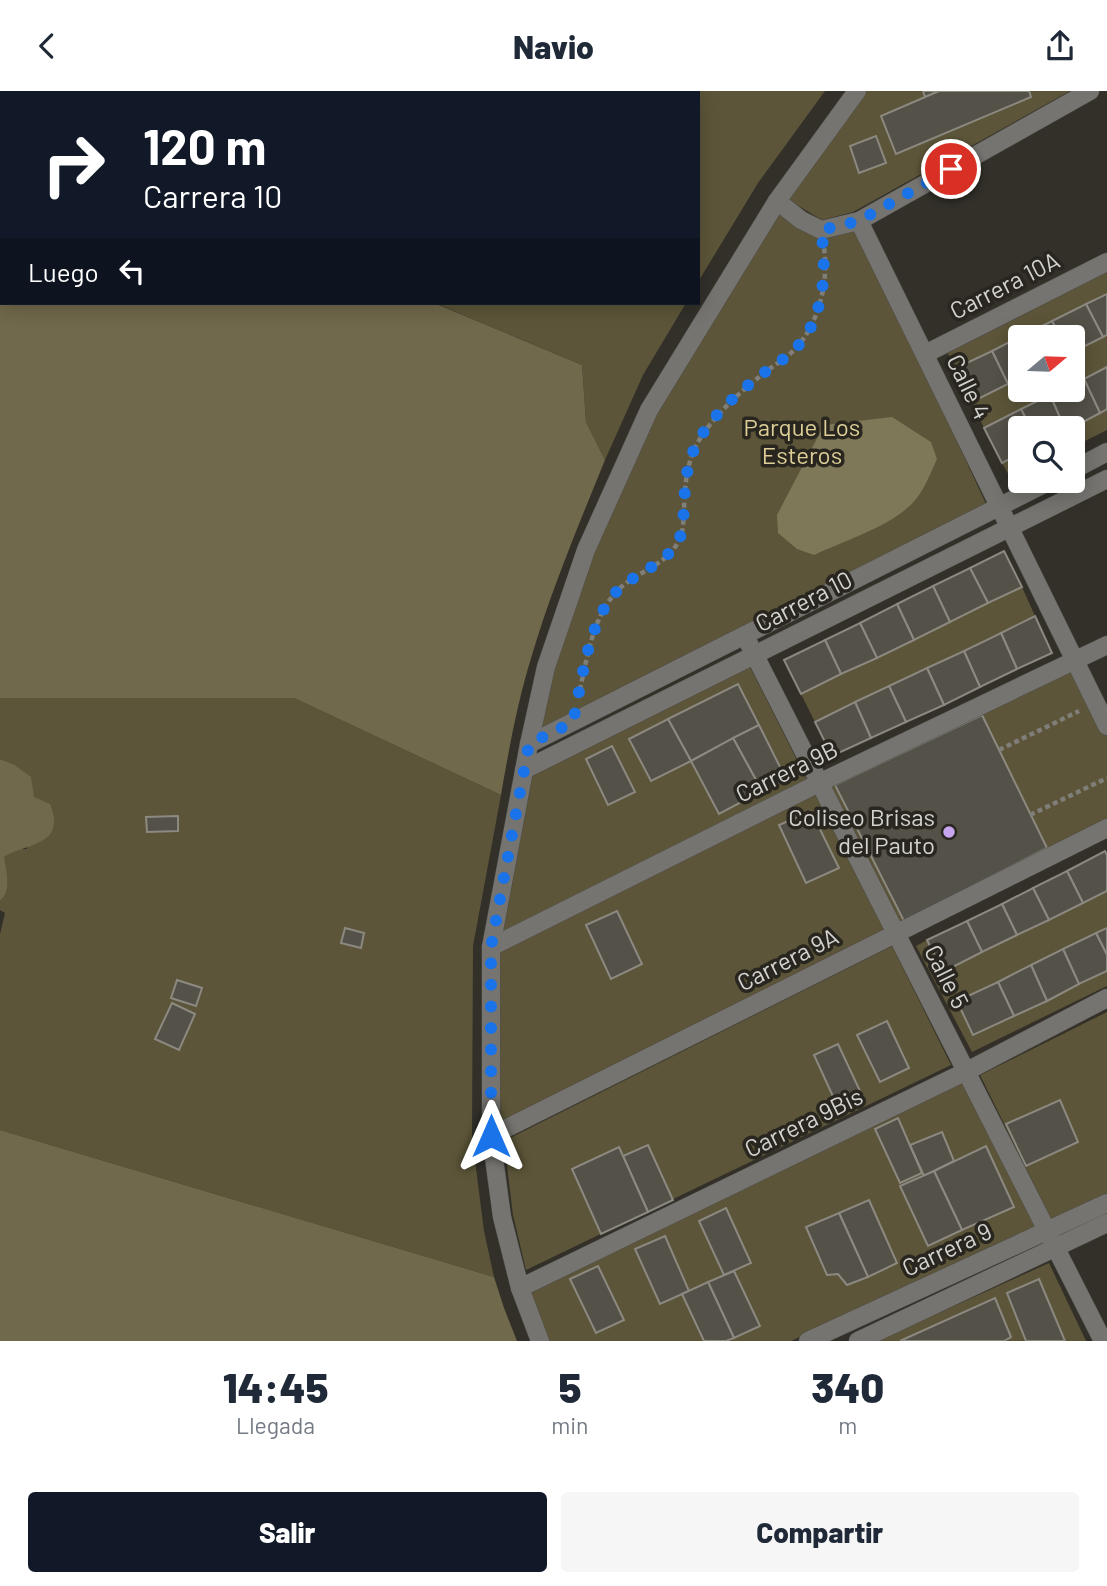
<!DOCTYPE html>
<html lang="es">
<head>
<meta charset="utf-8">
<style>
	:root { --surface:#fff; --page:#f6f6f7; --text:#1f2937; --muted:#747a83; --accent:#111827 }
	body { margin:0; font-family:Barlow,sans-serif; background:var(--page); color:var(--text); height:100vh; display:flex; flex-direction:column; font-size:26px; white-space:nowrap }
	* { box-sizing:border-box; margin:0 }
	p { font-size:23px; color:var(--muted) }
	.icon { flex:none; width:38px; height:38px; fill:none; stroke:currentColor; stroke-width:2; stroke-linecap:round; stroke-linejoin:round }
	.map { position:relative; height:1250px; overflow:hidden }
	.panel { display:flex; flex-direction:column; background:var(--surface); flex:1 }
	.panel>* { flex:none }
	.guide { position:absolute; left:0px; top:0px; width:700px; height:214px; box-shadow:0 4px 18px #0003; background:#111827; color:#fff; overflow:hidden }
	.needle { width:46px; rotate:71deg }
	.buttons { position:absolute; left:1008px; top:234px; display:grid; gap:14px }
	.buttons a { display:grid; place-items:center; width:77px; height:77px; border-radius:7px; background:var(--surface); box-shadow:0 4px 18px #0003; font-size:35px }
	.pin { position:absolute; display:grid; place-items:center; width:60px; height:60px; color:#fff; margin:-30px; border:4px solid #fff; border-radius:50%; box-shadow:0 2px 7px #0007 }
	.me { position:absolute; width:77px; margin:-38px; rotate:0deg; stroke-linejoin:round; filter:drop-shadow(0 0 5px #0008) }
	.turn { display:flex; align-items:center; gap:24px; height:147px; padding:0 28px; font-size:32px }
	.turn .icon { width:91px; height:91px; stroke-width:2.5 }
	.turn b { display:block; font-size:49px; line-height:60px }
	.then { display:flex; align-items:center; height:66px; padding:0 28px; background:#0003; gap:14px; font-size:26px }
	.eta { display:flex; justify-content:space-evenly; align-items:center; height:119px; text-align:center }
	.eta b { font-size:42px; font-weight:800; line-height:49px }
	.primary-button { display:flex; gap:14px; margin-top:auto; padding:14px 28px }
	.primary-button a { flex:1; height:80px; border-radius:7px; background:var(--accent); color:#fff; font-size:28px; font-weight:800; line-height:80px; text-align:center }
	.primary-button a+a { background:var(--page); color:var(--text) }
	header { display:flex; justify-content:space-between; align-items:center; height:91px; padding:0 28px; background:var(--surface); font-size:32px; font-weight:800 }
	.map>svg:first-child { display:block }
</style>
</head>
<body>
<header><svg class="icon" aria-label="back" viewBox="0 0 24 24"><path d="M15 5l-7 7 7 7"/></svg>Navio<svg class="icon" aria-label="share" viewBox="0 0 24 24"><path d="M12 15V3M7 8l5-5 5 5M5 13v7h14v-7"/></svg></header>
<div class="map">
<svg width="1107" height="1250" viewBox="0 0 1107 1250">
	<rect width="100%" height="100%" fill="#323029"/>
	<g fill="#5c5539">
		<polygon points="0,0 825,0 758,92 698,191 698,2 2,2 2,34"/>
		<polygon points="865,0 1070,0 853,121 822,129 787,108"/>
		<polygon points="780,117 798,133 857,135 987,415 537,639 567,527 653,321"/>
		<polygon points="1107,181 1107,203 956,277 947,261"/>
		<polygon points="435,212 686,212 643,284 605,369 586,331 582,274"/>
		<polygon points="1107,244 1107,276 1073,293 1073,261"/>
		<polygon points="1020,288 1020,299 1060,299 984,337 972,311"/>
		<polygon points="1107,318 1107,339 1073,356 1073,338 1070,338"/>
		<polygon points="1020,362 1020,383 1011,388 1002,372"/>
		<polygon points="1022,496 1035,525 815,631 801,603"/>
		<polygon points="749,574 807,689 502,842 531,685"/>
		<polygon points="1074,578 1107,646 1107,732 900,835 829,694"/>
		<path d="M0 607H294L501 704 473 855 472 1046 484 1140 494 1186 0 1039V843L5 822 0 819V810C13 799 6 780 3 766L17 758H27L34 706 13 673 0 668Z"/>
		<polygon points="818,696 891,841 494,1039 494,857"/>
		<polygon points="1107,800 1107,837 958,910 1047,910 1107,880 1107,895 972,961 916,855 927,849 943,880"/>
		<polygon points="892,855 951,974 526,1179 513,1124 504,1050"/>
		<polygon points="1107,921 1107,1104 1052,1130 980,984"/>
		<polygon points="963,990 1037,1137 791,1250 548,1250 529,1202"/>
		<polygon points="1049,1172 1086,1250 877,1250"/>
	</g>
	<g fill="#70694b">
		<path d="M0 34 2 212H434L582 274 586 331 605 369C579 433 552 497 532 564 518 609 509 657 501 704L294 607H0Z"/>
		<path d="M0 668 13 673 31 686 34 706 50 713C67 755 27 752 4 766 6 780 13 799 0 810Z"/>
		<polygon points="0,1039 494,1186 504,1217 517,1250 0,1250"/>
	</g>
	<path fill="#7e7758" d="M892 326 931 351 937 368C931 381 925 397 916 408 896 434 843 450 814 464L797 458 778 442 777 424 824 334Z"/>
	<g fill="#535148" stroke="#8b8980" stroke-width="2">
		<polygon points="923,0 939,0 925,6"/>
		<polygon points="939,0 1029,0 1031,6 896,63 881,25"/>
		<polygon points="876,45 886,72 859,82 850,55"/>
		<polygon points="1107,203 1107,244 1103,246 1086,213"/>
		<polygon points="1086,213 1103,246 1073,261 1073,247 1061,247 1052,230"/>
		<polygon points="1052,230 1061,247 1020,248 1019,246"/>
		<polygon points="1019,246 1020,288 1008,293 992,260"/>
		<polygon points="992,260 1008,293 972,311 956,277"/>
		<polygon points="1107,276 1107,318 1100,322 1084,288"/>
		<polygon points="1084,288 1100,322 1070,338 1065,338 1050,304 1060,299 1073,299 1073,293"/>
		<polygon points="1050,304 1065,338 1031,338 1021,318"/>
		<polygon points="1021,318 1031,338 1020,338 1020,362 1002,372 984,337"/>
		<polygon points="1004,460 1022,496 988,512 970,477"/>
		<polygon points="970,477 988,512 950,531 933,495"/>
		<polygon points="933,495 950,531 914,549 897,513"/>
		<polygon points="897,513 914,549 877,567 860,532"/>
		<polygon points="1035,525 1052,562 1017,578 1001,542"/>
		<polygon points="860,532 877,567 841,583 825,549"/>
		<polygon points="1001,542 1017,578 980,596 964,560"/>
		<polygon points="825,549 841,583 801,603 784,569"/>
		<polygon points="964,560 980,596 944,614 927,577"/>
		<polygon points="927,577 944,614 906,631 889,595"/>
		<polygon points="738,593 759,634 691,670 668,628"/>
		<polygon points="889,595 906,631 871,647 855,611"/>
		<polygon points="855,611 871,647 832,665 815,631"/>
		<polygon points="982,624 1047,757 904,830 835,694"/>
		<polygon points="668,628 691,670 651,690 629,648"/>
		<polygon points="759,634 786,688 762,700 733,647"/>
		<polygon points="733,647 762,700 719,723 691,670"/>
		<polygon points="612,655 635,701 608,714 586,668"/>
		<polygon points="811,720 839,777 806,792 779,734"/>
		<polygon points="178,725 178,740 147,741 146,726"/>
		<polygon points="1105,760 1107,764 1107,800 1083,812 1067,780"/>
		<polygon points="1067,780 1083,812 1049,829 1033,797"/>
		<polygon points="1033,797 1049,829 1017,844 1002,813"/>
		<polygon points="1002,813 1017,844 982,861 967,830"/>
		<polygon points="617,820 642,873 611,888 586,834"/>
		<polygon points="967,830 982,861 943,881 927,849"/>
		<polygon points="345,837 364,842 361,857 341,852"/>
		<polygon points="1107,837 1107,864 1096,842"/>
		<polygon points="1096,842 1107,864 1107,880 1079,893 1063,858"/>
		<polygon points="1063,858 1079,893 1047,910 1031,874"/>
		<polygon points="1031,874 1047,910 1014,925 998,891"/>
		<polygon points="177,889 202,897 196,915 171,907"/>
		<polygon points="998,891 1014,925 973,944 957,910"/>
		<polygon points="172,912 195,923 179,959 155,948"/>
		<polygon points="887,930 909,977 880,991 857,944"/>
		<polygon points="838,953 860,1000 836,1012 814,964"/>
		<polygon points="1060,1009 1078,1051 1026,1075 1006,1033"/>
		<polygon points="898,1027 922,1082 900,1092 875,1038"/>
		<polygon points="942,1041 954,1070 924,1085 910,1054"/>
		<polygon points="648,1054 673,1109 648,1121 623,1065"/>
		<polygon points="986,1055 1014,1116 962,1139 934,1080"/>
		<polygon points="619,1056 648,1121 601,1143 572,1078"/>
		<polygon points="934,1080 962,1139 928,1155 900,1095"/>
		<polygon points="869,1109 897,1172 868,1186 839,1122"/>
		<polygon points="726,1117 751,1172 724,1184 699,1130"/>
		<polygon points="839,1122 868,1186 847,1194 838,1183 827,1184 806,1136"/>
		<polygon points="665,1145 689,1200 660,1213 635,1158"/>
		<polygon points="598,1175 624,1229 596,1242 570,1188"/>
		<polygon points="734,1180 760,1235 734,1247 708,1191"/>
		<polygon points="1039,1188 1065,1250 1026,1250 1007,1202"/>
		<polygon points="708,1191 734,1247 726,1250 704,1250 682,1203"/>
		<polygon points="995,1207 1011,1246 1004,1250 900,1250"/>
	</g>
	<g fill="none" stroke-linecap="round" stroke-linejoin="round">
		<g stroke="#4f4d47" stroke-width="19">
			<g id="minor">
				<polyline points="777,110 801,129 821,139 859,130 1090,0"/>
				<polyline points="859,130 1107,635"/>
				<polyline points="925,263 1107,171"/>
				<polyline points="1073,379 1107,361"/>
				<polyline points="745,545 1103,1250"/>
				<polyline points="529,653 1050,390"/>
				<polyline points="524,679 1107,388"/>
				<polyline points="491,856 819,692 1107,554"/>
				<polyline points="491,1045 1107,737"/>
				<polyline points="520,1197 967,980 1107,907"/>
				<polyline points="540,1250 520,1197 502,1126 491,1045 491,856 529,653 546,576 586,459 649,319 777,110 857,0"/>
				<polyline points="808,1250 1107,1112"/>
				<polyline points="858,1250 1107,1132"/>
			</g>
		</g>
		<g stroke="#807e79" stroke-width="4.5" stroke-dasharray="5 3.5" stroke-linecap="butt">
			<path d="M578 607C587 570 591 527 618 499 638 479 671 474 681 444 684 437 683 426 684 418 685 391 687 366 703 343 719 320 741 300 763 283 774 274 787 267 796 257 819 232 829 190 824 157"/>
			<polyline points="999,659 1079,620"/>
			<polyline points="1030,724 1107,687"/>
		</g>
		<use href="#minor" stroke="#757470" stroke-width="18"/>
	</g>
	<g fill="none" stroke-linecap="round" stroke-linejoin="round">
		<path stroke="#1a73e8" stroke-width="12" stroke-dasharray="0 21.6" d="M491 1045V856L529 653 573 631C582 590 588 528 619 498 640 479 666 474 679 448 684 439 683 426 684 416 685 391 687 367 701 345 716 321 741 299 764 282 774 274 785 268 794 259 825 229 827 179 821 139L859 130 951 78"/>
	</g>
	<circle fill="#c8a6ef" stroke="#28261f" stroke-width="2.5" cx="949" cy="741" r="7"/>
	<g text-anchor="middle" stroke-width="7" stroke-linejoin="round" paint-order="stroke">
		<g font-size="24" fill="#d5d3cf" stroke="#28261f">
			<text transform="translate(1005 195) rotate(-27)" y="8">Carrera 10A</text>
			<text transform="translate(968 296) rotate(64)" y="8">Calle 4</text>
			<text transform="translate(804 511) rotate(-27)" y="8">Carrera 10</text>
			<text transform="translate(787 681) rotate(-26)" y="8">Carrera 9B</text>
			<text transform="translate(788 869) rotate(-27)" y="8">Carrera 9A</text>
			<text transform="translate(946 886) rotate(63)" y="8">Calle 5</text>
			<text transform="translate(804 1032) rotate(-26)" y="8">Carrera 9Bis</text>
			<text transform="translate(947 1159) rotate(-25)" y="8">Carrera 9</text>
		</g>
		<g font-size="24" fill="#dcce96" stroke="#28261f">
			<text x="802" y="345">Parque Los<tspan x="802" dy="28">Esteros</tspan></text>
		</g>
		<g font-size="24" fill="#d5d3cf" stroke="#28261f" text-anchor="end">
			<text x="935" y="735">Coliseo Brisas<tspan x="935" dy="28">del Pauto</tspan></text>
		</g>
	</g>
</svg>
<div class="buttons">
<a><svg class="needle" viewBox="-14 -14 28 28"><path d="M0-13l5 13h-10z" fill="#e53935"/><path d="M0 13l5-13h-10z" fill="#747a83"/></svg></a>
<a><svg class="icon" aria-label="search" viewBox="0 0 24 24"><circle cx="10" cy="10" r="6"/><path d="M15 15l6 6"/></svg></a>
</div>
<div class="pin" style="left:951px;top:78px;background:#d93025"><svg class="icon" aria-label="arrive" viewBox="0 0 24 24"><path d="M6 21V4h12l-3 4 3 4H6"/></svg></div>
<svg class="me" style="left:491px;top:1045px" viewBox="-20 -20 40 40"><path d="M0-17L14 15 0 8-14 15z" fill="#1a73e8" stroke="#fff" stroke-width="4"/></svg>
<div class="guide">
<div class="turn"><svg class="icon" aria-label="right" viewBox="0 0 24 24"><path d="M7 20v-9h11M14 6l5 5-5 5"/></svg><div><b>120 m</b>Carrera 10</div></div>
<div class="then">Luego<svg class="icon" aria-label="left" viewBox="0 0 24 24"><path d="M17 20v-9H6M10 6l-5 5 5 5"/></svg></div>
</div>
</div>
<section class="panel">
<div class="eta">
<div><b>14:45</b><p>Llegada</p></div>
<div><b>5</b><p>min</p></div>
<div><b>340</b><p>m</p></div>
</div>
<div class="primary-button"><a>Salir</a><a>Compartir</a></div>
</section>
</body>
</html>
